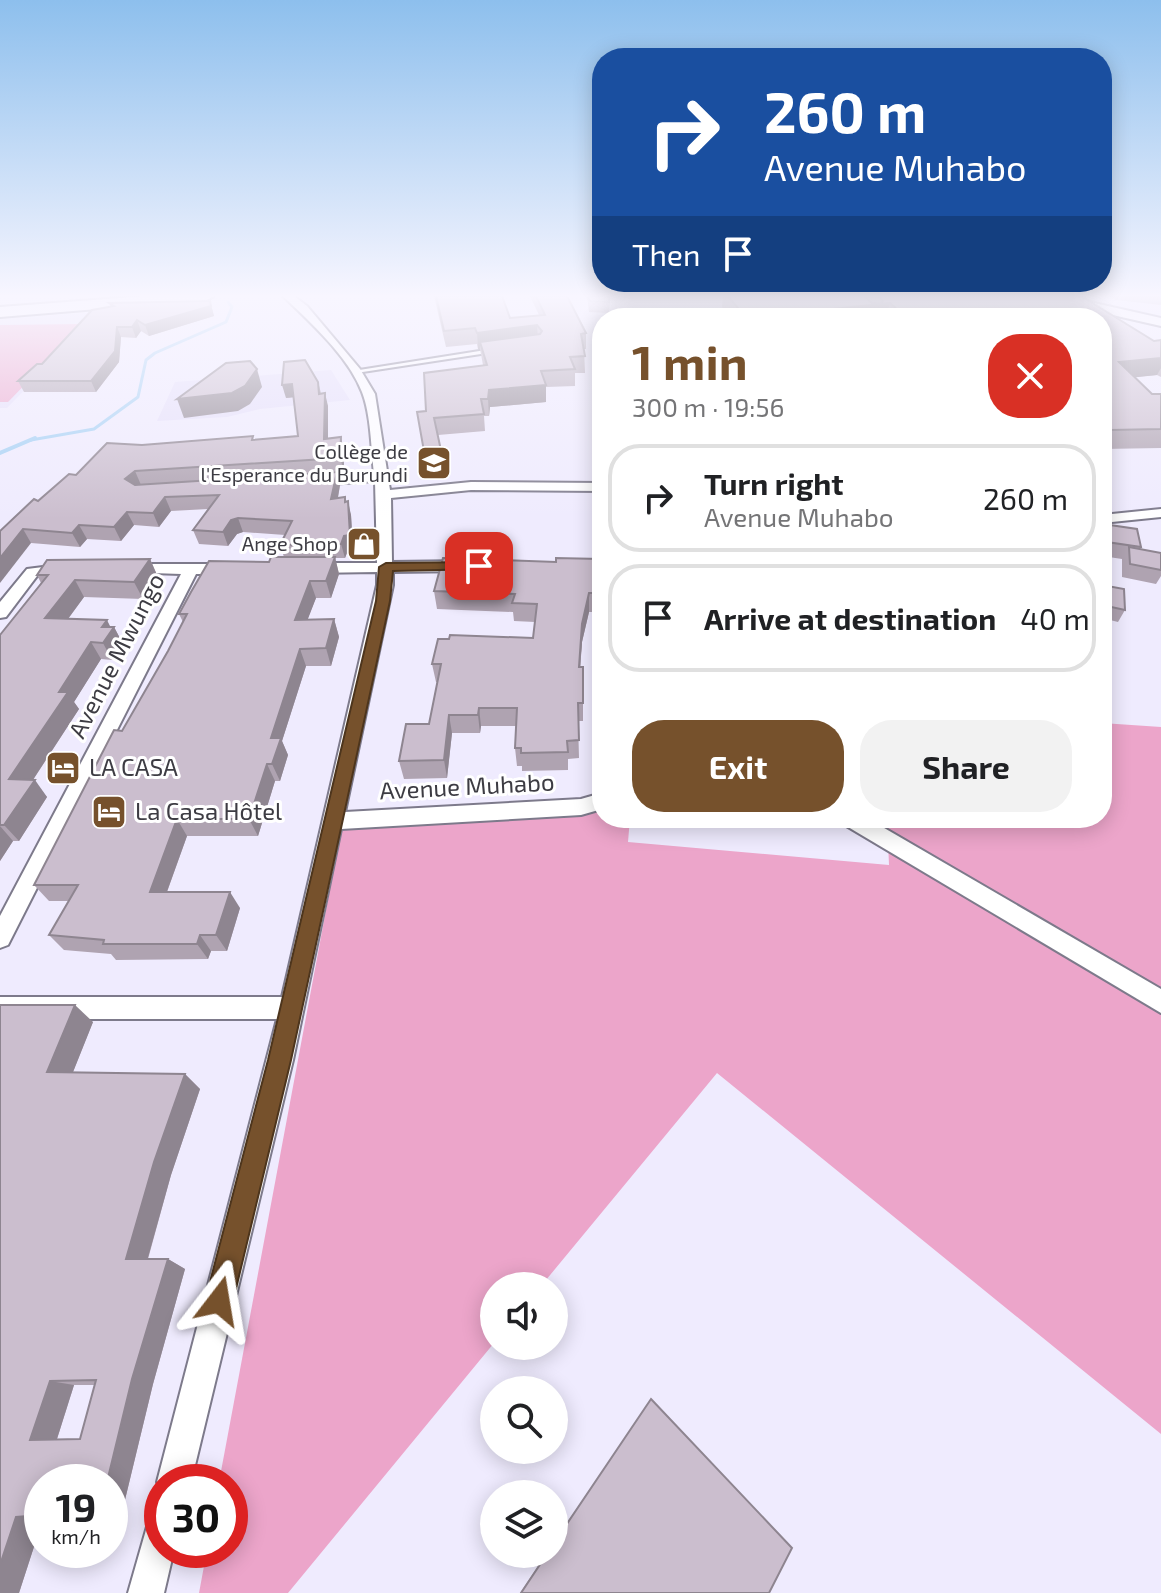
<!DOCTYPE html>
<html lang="en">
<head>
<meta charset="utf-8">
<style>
	:root { --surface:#fff; --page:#f2f2f2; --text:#202124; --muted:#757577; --line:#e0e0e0; --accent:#76512c }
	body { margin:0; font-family:"Exo 2",sans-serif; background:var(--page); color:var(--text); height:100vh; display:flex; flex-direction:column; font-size:30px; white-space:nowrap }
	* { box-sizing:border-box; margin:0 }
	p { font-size:26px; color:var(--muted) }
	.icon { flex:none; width:44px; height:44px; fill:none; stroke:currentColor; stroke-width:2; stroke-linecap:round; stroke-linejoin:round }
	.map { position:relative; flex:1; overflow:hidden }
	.sheet { position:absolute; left:592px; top:308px; width:520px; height:520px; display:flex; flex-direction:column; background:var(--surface); border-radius:32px; box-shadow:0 4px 20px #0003 }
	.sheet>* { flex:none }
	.top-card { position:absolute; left:592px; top:48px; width:520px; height:244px; border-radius:32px; box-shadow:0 4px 20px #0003; background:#1a4fa0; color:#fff; overflow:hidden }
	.buttons { position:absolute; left:480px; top:1272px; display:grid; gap:16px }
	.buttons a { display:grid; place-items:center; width:88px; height:88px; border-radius:50%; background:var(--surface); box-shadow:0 4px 20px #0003; font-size:40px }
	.speed { position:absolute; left:24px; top:1464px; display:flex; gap:16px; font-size:40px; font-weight:700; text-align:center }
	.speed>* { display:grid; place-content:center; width:104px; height:104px; border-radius:50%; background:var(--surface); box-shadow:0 4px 20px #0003; line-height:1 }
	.speed small { font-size:20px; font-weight:400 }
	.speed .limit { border:12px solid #d22; background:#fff; color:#111 }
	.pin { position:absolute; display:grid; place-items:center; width:68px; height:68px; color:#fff; margin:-34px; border-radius:16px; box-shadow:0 4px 12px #0006 }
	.me { position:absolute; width:88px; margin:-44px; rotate:14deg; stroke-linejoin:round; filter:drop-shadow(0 0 6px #0008) }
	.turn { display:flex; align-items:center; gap:28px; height:168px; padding:0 40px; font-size:36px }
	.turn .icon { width:104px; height:104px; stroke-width:2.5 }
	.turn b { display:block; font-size:56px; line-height:68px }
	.then { display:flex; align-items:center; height:76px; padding:0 40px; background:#0003; gap:16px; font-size:30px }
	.round { display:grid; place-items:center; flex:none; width:84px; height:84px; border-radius:32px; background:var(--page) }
	.summary { display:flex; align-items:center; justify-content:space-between; height:136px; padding:0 40px }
	h1 { font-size:48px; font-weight:700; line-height:60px; color:var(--accent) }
	.action { display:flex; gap:16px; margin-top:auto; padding:16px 40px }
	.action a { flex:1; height:92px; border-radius:32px; background:var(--accent); color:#fff; font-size:32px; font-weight:700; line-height:92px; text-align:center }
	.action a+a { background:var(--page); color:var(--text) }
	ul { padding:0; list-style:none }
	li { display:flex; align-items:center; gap:24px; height:108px; margin:0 16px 12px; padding:0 24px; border:4px solid var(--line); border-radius:32px }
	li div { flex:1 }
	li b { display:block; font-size:30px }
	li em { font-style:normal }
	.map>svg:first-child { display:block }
</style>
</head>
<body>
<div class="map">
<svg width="1161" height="1593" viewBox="0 0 1161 1593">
	<rect width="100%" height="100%" fill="#efebfe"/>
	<g fill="#e5dffa">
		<polygon points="100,312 7,408 0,408 0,319"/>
		<polygon points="331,370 350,400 260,409 227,417 157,421 175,382"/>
	</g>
	<g fill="#eca5ca">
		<polygon points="84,324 8,402 0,402 0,325"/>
		<polygon points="1102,723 1161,727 1161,1434 717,1073 541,1286 494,1286 494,1343 288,1593 199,1593 207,1550 230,1550 230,1482 219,1482 344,814 602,797 602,818 630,818 628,842 889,865 887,818 1102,818"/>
	</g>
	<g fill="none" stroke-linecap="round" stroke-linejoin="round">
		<polyline stroke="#a4d0f4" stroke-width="3" points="31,440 94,429 138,397 146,360 155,353 226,322 232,307 228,302"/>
		<polyline stroke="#a4d0f4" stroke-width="4" points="0,453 35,438"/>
		<g stroke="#7d7a8b" stroke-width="4">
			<polygon id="service" points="492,349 495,351 494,352 356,373 353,371"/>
		</g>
		<g stroke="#7d7a8b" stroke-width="4">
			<g id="minor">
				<path d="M283 296H294L307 306 360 369 375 394 390 490 471 482 602 483V491L471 490 391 498 392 562 467 561 475 566 467 571 393 572V585L345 812 581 799 602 793V809L581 815 341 829 293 1060 191 1482H162V1494L157 1482 277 1019H0V997H282L377 585V572L311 573 303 568 311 563H377L375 481 313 485 306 481 313 477 374 473C371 448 371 415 362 392 348 356 311 323 283 296Z"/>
				<polygon points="1161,509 1161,517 1102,523 1102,515"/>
				<polygon points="67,564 75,569 72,572 37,576 6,617 0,618 0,602 27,569"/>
				<polygon points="127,564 231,564 239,569 231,574 196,574 8,945 0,948 0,916 181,574 122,572 119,569"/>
				<polygon points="840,818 867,818 1161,989 1161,1013 843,824"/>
				<polygon points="162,1510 162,1550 174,1550 164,1593 128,1593 150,1516"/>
			</g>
		</g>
		<g stroke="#7d7a8b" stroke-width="4">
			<polygon id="tertiary" points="1063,296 1078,296 1090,302 1161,318 1161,326 1082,308"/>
		</g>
		<g stroke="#7d7a8b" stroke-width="4">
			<polygon id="primary" points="146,296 214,296 207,300 0,317 0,307"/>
		</g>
		<use href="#service" fill="#fff" fill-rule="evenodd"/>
		<use href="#minor" fill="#fff" fill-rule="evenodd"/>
		<use href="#tertiary" fill="#fff" fill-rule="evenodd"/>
		<use href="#primary" fill="#fff" fill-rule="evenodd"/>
	</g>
	<g fill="#afa3b1" fill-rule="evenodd">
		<polygon points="434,296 502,296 510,318 539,315 530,296 567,296 586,333 586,349 584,349 585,373 575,373 575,386 546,387 546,402 490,407 489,416 484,416 485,431 438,435 444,473 428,475 417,412 426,411 483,365 480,349 478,349 477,344 446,347"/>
		<polygon points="587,296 610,296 609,313 589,312"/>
		<polygon points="723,296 1081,296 1154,341 1161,340 1161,377 1157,375 1135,377 1152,394 1161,394 1161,448 1102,449 1102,318 730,318 722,307"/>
		<polygon points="1109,296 1161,296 1161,305 1116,300"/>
		<polygon points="210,301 214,316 149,336 141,331 136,338 121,337 119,362 96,392 24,392 18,381 42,364 111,307 109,303"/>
		<polygon points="318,382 321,393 328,406 328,438 344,451 344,471 212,480 340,485 338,498 345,497 351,515 353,549 348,550 345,558 335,558 339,574 331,598 316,598 307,620 334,619 339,637 331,666 306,666 282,741 288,755 280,781 275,781 258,836 187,836 167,892 240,908 227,951 211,951 208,959 116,960 111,954 64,950 49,935 69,901 49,901 34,885 168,651 183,622 179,614 269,562 284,557 280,545 285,535 243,532 237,534 228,546 199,544 193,530 208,509 171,511 159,527 134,525 121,541 87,539 80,547 31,543 0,531 38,501 76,475 142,445 255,440 298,436 294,397 286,398"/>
		<polygon points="1103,524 1141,547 1140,549 1161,553 1161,576 1156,584 1122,577 1122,559 1102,556 1102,527"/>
		<polygon points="150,559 157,575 143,599 84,597 68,619 114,627 123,644 112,660 101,659 74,702 79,709 33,780 47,797 19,841 13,841 0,861 0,635 41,583 37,575"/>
		<polygon points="601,559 601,612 589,612 582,642 580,667 583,667 583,721 578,721 579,758 568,759 568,770 522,771 522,766 517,766 515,748 516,726 481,726 480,733 452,733 447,778 404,779 399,761 429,724 437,682 436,682 432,664 449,639 533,638 535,622 514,621 513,612 437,609 434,591 556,562"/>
		<polygon points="1102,585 1125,610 1118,622 1102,618"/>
		<path d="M0 1005 93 1022 73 1072 185 1074 200 1089 171 1175 148 1259H168L185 1269 153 1384 123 1508 110 1509V1482H42V1522L19 1593ZM74 1385H95L80 1439H57Z"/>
		<polygon points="651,1399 769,1593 520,1593 546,1554 554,1554 554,1542"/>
	</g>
	<g fill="#8e8590">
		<polygon points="210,301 214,316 149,336 145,325"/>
		<polygon points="890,303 886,318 793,318 793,313"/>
		<polygon points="137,320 141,331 136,338 132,327"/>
		<polygon points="537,325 538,341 480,342 480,349 478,349 477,333"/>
		<polygon points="117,327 121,337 119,362 96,392 91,381"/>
		<polygon points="1161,358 1161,368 1157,375 1110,380 1119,362"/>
		<polygon points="257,369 262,387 250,404 238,411 184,418 177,399"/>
		<polygon points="292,384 296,397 286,398 282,385"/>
		<polygon points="546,385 546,402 490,407 489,416 488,399 489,390"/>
		<polygon points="325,393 328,406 328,452 324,439"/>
		<polygon points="341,437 344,451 344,471 340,458"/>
		<polygon points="442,455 444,473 428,475 425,457"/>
		<polygon points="135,471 141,485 131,493 125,479"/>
		<polygon points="337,472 340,485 335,513 331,499"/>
		<polygon points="165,497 171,511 159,527 153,513"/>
		<polygon points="348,501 351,515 353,549 348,550 345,558 341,544"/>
		<polygon points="127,512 134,525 121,541 114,527"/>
		<polygon points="238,518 243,532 237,534 228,546 223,532 231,520"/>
		<polygon points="79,525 87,539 80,547 72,533"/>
		<polygon points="23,529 31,543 0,583 0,558"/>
		<polygon points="335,557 339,574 331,598 326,581"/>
		<polygon points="150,559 157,575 143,599 134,582"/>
		<polygon points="75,580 84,597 56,635 45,618"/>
		<polygon points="310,581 316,598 301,637 295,620"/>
		<polygon points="589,593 589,612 582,642 579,685 582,624"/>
		<polygon points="334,619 339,637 331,666 326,648"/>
		<polygon points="107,620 112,630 114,627 123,644 112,660 103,643 102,627"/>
		<polygon points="91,642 101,659 74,702 79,709 23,795 9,779 59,692"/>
		<polygon points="300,649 306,666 282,741 288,755 280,781 272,764 271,738"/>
		<polygon points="479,708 481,726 480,733 478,715"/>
		<polygon points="449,715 452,733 447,778 444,760"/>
		<polygon points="267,764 275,781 258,836 249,819"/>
		<polygon points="35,780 47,797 19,841 4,825"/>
		<polygon points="177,819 187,836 161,908 150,892"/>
		<polygon points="0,826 13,841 0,861"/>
		<polygon points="230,892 240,908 227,951 216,935"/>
		<polygon points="200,935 211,951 208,959 197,944"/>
		<polygon points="75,1005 93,1022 67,1087 47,1072"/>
		<polygon points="185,1074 200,1089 171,1175 145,1268 126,1259 154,1162"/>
		<polygon points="168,1259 185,1269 153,1384 123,1508 110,1509 110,1482 107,1482 132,1379"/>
		<polygon points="50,1381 74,1385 56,1442 30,1440"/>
		<polygon points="42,1515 42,1522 19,1593 0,1593 0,1565 16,1517"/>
	</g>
	<g fill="#cbbece" stroke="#8e8590" stroke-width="2" fill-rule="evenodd">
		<polygon points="436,296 502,296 510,318 545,315 536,296 567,296 586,333 581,334 585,356 570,357 575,369 541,371 546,385 489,390 488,399 481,399 484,414 434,418 442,455 425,457 417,412 426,411 424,373 487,365 480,342 540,334 542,331 537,325 477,333 475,328 444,331"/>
		<polygon points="589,296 609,296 609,302 590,301"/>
		<polygon points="728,296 864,296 872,303 880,304 883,301 878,296 1081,296 1154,341 1161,340 1161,358 1119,362 1152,394 1161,394 1161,429 1110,430 1102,421 1102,318 907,318 890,303 793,313 798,318 746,318"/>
		<polygon points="210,301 211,306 145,325 137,320 132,327 117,327 115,351 91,381 18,381 37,364 42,364 92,310 114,306 109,303"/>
		<polygon points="305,360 318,382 319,394 325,393 324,439 341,437 340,458 135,471 125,479 135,485 337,472 331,499 345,497 345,502 348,501 350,535 344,536 341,544 280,545 292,521 238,518 231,520 223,532 193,530 219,495 165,497 153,513 127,512 114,527 79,525 72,533 23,529 0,558 0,531 34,499 38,501 69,474 76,475 107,443 142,445 253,436 252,440 298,436 292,384 282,385 284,362"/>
		<polygon points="250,361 257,369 245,386 232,393 177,399 226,363"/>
		<polygon points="1103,524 1137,529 1141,547 1107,542"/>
		<polygon points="1129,547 1161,553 1161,570 1130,564"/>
		<polygon points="271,557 335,557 326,581 310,581 295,620 334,619 326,648 300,649 271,738 281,738 272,764 267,764 249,819 177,819 150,892 230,892 216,935 200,935 197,944 103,944 104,940 49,935 78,885 34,885 114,730 122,731 168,651 187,614 179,614 191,592 209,561 269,562"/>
		<polygon points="443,558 556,562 556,558 601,559 601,593 589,593 582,624 579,667 583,667 583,703 578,703 579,740 567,741 568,752 521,753 521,748 515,748 517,708 479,708 478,715 449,715 444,760 399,761 406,724 429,724 441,664 432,664 438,639 449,639 450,635 533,638 537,604 512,603 515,594 434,591"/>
		<polygon points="150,559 134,582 75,580 45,618 107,620 102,627 114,627 103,643 91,642 59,692 68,692 9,779 35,780 4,825 0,825 0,635 48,575 37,575 47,560"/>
		<polygon points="1102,585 1124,589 1125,610 1102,605"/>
		<path d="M0 1005H75L47 1072 185 1074 154 1162 126 1259H168L132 1379 107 1482H42V1515L16 1517 0 1565ZM96 1380 80 1439 30 1440 50 1381Z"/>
		<polygon points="651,1399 792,1548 769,1593 521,1593 547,1554 554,1554 554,1543"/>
	</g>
	<linearGradient id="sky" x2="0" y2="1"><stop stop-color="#8dbfed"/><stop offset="0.57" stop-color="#f8f6ff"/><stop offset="1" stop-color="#f8f6ff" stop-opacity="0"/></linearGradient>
	<rect width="1161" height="519" fill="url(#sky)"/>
	<polygon fill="#76512c" stroke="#4d351d" stroke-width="2" points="479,562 484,563 484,569 393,571 390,601 291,1060 233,1301 229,1311 219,1315 209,1311 205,1301 268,1060 376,601 379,567 386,563"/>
	<defs>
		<g id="school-square" transform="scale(1.8)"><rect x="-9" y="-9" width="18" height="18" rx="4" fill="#76512c" stroke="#fff"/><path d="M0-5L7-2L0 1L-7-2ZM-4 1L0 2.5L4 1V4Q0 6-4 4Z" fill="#fff"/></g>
		<g id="shop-square" transform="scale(1.8)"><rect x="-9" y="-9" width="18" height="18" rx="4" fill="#76512c" stroke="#fff"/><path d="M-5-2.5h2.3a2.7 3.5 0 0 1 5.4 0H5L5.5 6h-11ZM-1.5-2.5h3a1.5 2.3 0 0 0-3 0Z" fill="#fff"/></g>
		<g id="hotel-square" transform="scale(1.8)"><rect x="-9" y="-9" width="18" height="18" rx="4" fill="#76512c" stroke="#fff"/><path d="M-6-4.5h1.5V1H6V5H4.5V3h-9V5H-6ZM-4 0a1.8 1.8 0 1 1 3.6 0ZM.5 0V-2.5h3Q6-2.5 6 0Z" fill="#fff"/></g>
	</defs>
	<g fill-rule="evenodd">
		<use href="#school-square" x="434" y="463"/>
		<use href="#shop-square" x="364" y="544"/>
		<use href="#hotel-square" x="63" y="768"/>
		<use href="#hotel-square" x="109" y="812"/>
	</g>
	<g text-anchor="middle" stroke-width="6" stroke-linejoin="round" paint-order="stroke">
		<g font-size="20" fill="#3d3c43" stroke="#fff" text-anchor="end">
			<text x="408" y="459">Collège de<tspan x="408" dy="23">l'Esperance du Burundi</tspan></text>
			<text x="338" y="551">Ange Shop</text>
		</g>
		<g font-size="24" fill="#3d3c43" stroke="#fff">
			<text transform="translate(117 656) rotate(-63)" y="8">Avenue Mwungo</text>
			<text transform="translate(467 787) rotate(-3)" y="8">Avenue Muhabo</text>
		</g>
		<g font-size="24" fill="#3d3c43" stroke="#fff" text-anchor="start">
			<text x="89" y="776">LA CASA</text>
			<text x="135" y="820">La Casa Hôtel</text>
		</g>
	</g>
</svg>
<div class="buttons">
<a><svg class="icon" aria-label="sound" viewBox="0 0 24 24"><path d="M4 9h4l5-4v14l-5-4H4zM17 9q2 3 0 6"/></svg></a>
<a><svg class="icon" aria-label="search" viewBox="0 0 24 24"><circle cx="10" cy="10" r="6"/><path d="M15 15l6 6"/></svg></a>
<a><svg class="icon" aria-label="layers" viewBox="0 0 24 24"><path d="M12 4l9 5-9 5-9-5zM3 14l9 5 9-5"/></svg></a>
</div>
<div class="speed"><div>19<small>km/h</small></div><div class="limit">30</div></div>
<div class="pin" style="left:479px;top:566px;background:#d93025"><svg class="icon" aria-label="arrive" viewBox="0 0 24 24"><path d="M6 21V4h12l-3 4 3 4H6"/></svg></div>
<svg class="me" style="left:219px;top:1301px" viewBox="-20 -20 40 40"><path d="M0-17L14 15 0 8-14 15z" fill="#76512c" stroke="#fff" stroke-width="4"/></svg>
<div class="top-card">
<div class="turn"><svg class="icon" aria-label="right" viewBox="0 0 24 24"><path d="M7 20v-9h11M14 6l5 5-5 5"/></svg><div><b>260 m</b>Avenue Muhabo</div></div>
<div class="then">Then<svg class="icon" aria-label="arrive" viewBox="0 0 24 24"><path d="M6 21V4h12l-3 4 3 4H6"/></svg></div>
</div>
<section class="sheet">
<div class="summary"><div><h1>1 min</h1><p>300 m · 19:56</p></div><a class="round" style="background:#d93025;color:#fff"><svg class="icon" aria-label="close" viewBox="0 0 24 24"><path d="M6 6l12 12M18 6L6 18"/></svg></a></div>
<ul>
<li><svg class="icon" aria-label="right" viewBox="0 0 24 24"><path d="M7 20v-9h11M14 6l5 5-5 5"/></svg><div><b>Turn right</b><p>Avenue Muhabo</p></div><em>260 m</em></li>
<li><svg class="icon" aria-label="arrive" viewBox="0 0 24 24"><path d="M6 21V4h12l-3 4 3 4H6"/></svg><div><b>Arrive at destination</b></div><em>40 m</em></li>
</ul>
<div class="action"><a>Exit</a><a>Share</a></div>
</section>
</div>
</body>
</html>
